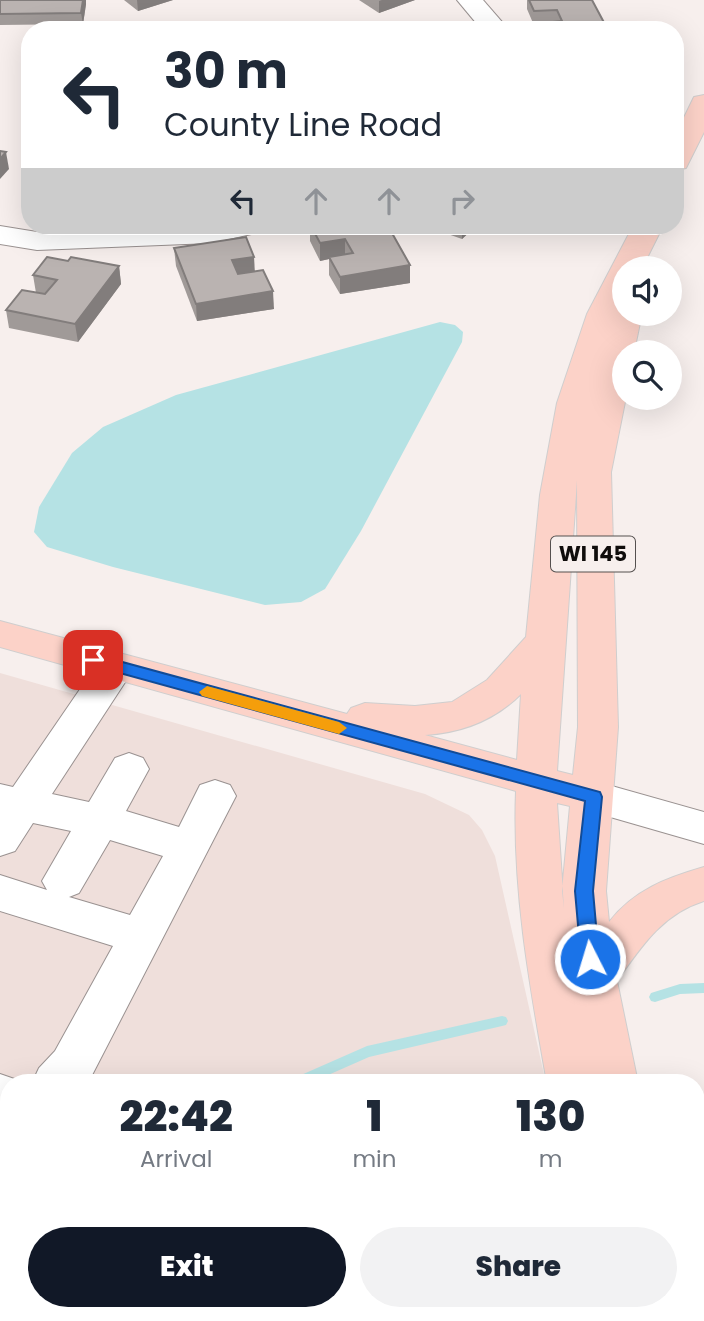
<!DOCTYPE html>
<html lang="en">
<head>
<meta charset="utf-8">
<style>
	:root { --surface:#fff; --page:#f2f2f3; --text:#1f2937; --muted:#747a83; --accent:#111827 }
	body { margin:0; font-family:Poppins,sans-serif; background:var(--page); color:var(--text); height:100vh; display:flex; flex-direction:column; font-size:26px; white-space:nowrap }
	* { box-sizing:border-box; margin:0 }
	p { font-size:23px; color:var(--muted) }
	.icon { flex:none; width:38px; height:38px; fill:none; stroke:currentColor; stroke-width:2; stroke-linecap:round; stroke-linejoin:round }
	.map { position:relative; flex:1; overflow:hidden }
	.drawer { position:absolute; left:0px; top:1074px; width:705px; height:247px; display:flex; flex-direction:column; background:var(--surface); border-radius:28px 28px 0 0; box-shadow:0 7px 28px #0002 }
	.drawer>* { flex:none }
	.guide { position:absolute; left:21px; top:21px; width:663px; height:214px; border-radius:28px; box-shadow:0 7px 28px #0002; background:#fff; color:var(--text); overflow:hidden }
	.tools { position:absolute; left:612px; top:256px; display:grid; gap:14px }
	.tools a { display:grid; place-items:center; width:70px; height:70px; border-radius:50%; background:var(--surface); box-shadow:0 7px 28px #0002; font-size:35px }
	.pin { position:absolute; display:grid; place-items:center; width:60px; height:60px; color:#fff; margin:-30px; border-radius:14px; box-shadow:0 4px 10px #0006 }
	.me { position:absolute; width:77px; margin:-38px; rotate:355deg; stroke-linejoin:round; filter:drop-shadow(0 0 5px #0008) }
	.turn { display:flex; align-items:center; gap:24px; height:147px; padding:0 28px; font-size:32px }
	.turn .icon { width:91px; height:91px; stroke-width:2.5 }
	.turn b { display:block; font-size:49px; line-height:60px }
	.lanes { display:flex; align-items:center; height:66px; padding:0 28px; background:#0003; justify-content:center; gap:35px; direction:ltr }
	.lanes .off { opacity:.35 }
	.eta { display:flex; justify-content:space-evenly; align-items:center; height:119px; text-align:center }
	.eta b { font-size:42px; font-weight:800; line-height:49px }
	.primary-button { display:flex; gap:14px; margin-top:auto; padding:14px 28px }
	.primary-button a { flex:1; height:80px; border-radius:42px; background:var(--accent); color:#fff; font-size:28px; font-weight:800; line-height:80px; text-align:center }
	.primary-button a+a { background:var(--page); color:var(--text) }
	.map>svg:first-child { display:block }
</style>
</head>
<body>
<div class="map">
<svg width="704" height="1321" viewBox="0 0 704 1321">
	<rect width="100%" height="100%" fill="#f7efed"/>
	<polygon fill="#efdfdb" points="0,673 425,794 469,815 482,830 495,856 546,1083 9,1083 9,1312 597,1312 599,1321 0,1321"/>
	<polygon fill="#b5e2e4" points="440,322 455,325 463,332 462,342 361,531 325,589 301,602 265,605 113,567 47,547 34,532 39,507 72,453 103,427 176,395"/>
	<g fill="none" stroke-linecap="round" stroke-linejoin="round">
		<g fill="#b5e2e4" fill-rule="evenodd">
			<polygon points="704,983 704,993 680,994 655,1002 651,1001 649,997 651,993 680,984"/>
			<polygon points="502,1016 506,1017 508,1021 506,1025 502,1026 369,1057 310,1083 291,1083 292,1079 367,1046"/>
			<polygon points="63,1312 79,1312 74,1321 58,1321"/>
		</g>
		<g stroke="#9a9291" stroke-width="2">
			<g id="minor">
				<polygon points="457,0 483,0 509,30 482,30"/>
				<polygon points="0,226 37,232 265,226 260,232 211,243 37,250 0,244"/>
				<path d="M116 653 130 657 135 667 52 794 89 802 115 758 129 753 143 758 149 769 126 811 179 827 200 785 215 780 230 785 236 796 89 1081 86 1083H32L39 1068 55 1051 113 946 0 911V875L47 890 42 881 71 831 33 823 15 851 0 856V784L13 787 102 657ZM110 840 163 856 130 915 69 897 79 893Z"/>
				<polygon points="594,781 704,812 704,844 579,808 573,797 579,786"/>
				<polygon points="0,1074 26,1083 9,1083 9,1119 0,1116"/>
				<polygon points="353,1312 403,1312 406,1321 354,1321"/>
			</g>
		</g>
		<g stroke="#cfcece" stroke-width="2">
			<g id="major">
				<polygon points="704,95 704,132 686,168 676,170 676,134 694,97"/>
				<path d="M633 226H663L642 268H625V313H642L634 352H625L626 397 611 472 618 727 606 891 609 922C634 890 666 878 704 867V901C662 914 641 947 617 981L638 1083H547C530 987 512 890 516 791L0 647V621L347 714 351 708 365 703 415 706 452 702 487 680 526 637 540 495 557 403 587 314ZM577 480 578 727 573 775 557 771ZM521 694 517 760 425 735C461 733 495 720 521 694ZM557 803 570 806 562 891 564 909Z"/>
				<polygon points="590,1312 693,1312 695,1321 591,1321"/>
			</g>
		</g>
		<use href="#minor" fill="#fff" fill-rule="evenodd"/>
		<use href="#major" fill="#fcd2c8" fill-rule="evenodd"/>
	</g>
	<g fill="#a09a98">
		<polygon points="0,0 86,0 86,4 83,24 0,25"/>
		<polygon points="124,0 173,0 138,11"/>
		<polygon points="359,0 415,0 379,13"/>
		<polygon points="527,0 592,0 608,30 543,30 543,23 556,22 533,23 527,9"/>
		<polygon points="310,226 388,226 410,283 340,294 329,275 329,259 320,261 310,241"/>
		<polygon points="425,226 476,226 462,239"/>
		<polygon points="174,248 255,272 274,309 197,321 176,266"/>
		<polygon points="68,261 119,266 121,284 78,342 9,328 6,310 36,293 33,275"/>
	</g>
	<g fill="#827d7c">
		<polygon points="83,0 86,0 86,4 83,24 81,13"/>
		<polygon points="137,0 173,0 138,11"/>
		<polygon points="382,0 415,0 379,13 379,1"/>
		<polygon points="6,152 9,169 0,179 0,159"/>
		<polygon points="462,226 476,226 462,239"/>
		<polygon points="345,239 345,257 329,257 329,259 320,261 320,243"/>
		<polygon points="254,257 255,274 233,278 232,260"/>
		<polygon points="410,265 410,283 340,294 340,277"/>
		<polygon points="119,266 121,284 78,342 75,324"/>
		<polygon points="273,291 274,309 197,321 196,304"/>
	</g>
	<g fill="#bab3b1" stroke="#827d7c" stroke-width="2">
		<polygon points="0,0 83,0 81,13 0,14"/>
		<polygon points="529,0 592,0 608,30 547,30 543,23 562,21 557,10 534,11"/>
		<polygon points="0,151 6,152 0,159"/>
		<polygon points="311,226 388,226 410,265 340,277 329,257 353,253 345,239 320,243"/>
		<polygon points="246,237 254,257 232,260 238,274 263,270 273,291 196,304 174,248"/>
		<polygon points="47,257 68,261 71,257 119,266 75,324 6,310 22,290 45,294 57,280 33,275"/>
	</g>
	<polygon fill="#1a73e8" stroke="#114b97" stroke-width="2" points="93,654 600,792 602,797 593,891 599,959 597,964 584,964 581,959 575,891 585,801 87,664 87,656"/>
	<polygon fill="#f59e0b" points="207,686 339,722 347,728 339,734 202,696 199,692"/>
	<g text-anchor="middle" stroke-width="7" stroke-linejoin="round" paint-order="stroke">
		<rect fill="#f7efed" stroke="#55504f" stroke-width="2" x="551" y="536.5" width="84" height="35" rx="5"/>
		<g font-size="21" font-weight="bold" fill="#0f0c0b">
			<text x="593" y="561">WI 145</text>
		</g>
	</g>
</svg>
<div class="tools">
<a><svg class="icon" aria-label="sound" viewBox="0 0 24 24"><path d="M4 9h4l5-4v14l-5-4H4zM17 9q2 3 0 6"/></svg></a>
<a><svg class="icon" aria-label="search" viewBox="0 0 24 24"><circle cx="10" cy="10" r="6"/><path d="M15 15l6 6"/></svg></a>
</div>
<div class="pin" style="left:93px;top:660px;background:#d93025"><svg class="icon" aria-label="arrive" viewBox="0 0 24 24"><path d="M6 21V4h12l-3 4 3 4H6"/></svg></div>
<svg class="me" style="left:590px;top:959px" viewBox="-20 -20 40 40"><circle r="17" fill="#1a73e8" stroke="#fff" stroke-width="3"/><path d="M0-11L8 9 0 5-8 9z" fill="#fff"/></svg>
<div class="guide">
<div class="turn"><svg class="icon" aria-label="left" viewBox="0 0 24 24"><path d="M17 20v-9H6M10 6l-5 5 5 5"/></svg><div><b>30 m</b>County Line Road</div></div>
<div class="lanes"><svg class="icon" aria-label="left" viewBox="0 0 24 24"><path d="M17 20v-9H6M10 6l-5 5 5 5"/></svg><svg class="icon off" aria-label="ahead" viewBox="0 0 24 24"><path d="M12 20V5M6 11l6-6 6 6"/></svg><svg class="icon off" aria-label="ahead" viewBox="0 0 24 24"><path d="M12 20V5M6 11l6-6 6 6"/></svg><svg class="icon off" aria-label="right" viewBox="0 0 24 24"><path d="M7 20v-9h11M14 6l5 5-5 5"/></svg></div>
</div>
<section class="drawer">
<div class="eta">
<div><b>22:42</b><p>Arrival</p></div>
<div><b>1</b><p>min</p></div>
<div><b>130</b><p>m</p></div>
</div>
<div class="primary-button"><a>Exit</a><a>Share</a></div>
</section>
</div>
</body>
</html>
